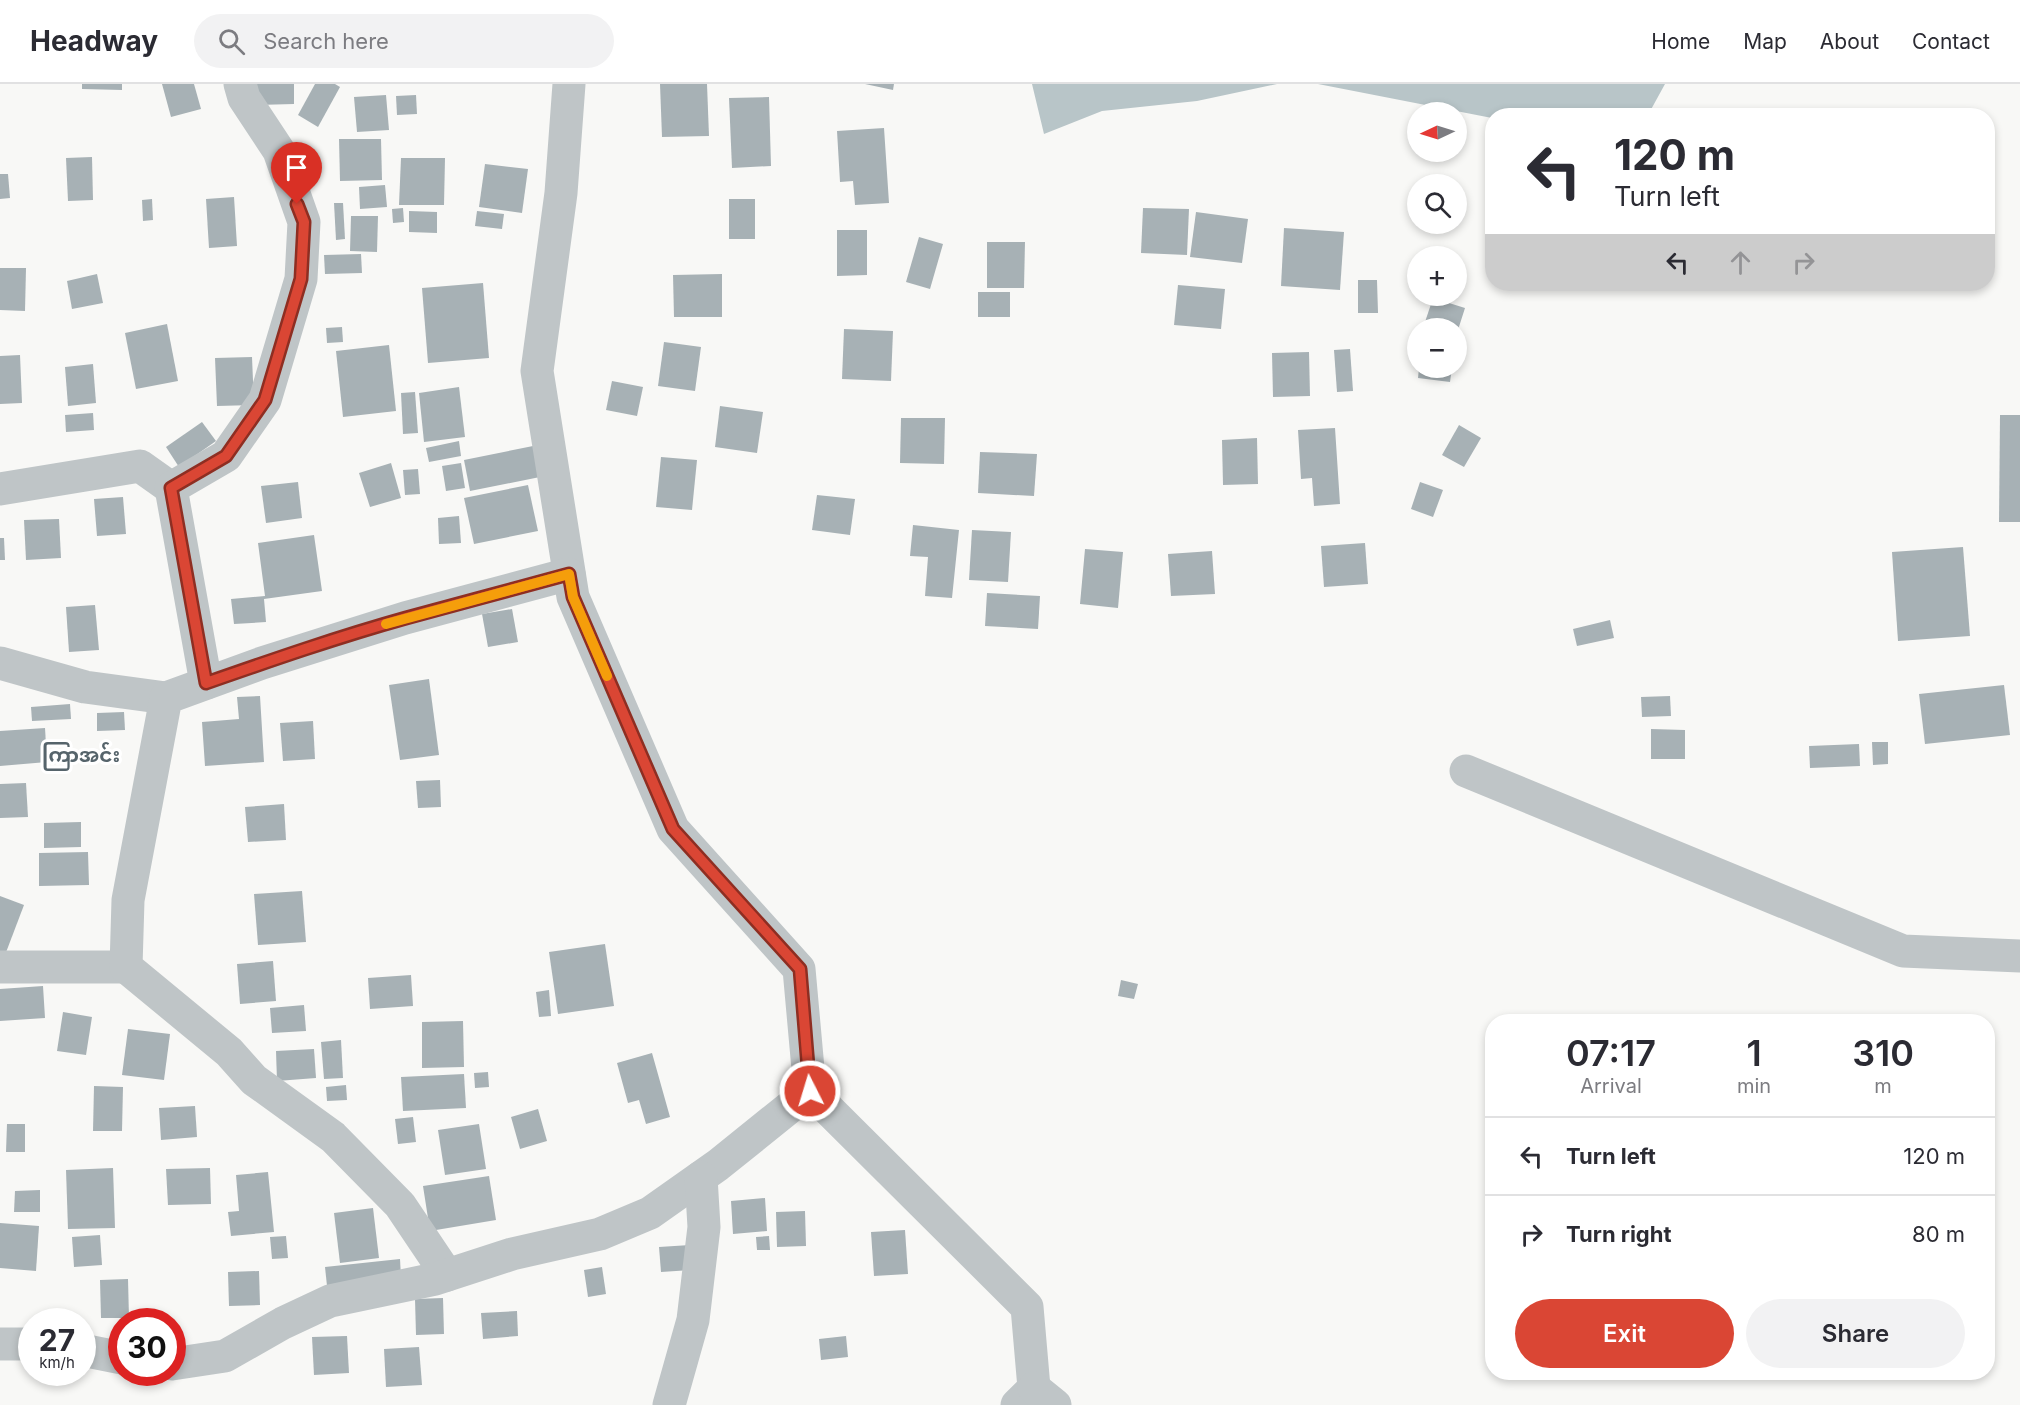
<!DOCTYPE html>
<html lang="en">
<head>
<meta charset="utf-8">
<style>
	:root { --surface:#fff; --page:#f2f2f3; --text:#2b2b33; --muted:#7c7c81; --line:#e1e1e2; --accent:#da4634 }
	body { margin:0; font-family:Inter,"Noto Sans Myanmar",sans-serif; background:var(--page); color:var(--text); height:100vh; display:flex; flex-direction:column; font-size:22px; white-space:nowrap }
	* { box-sizing:border-box; margin:0 }
	p { font-size:20px; color:var(--muted) }
	.icon { flex:none; width:33px; height:33px; fill:none; stroke:currentColor; stroke-width:2; stroke-linecap:round; stroke-linejoin:round }
	.map { position:relative; flex:1; overflow:hidden }
	.panel { position:absolute; left:1485px; top:930px; width:510px; height:366px; display:flex; flex-direction:column; background:var(--surface); border-radius:24px; box-shadow:0 3px 9px #0003 }
	.panel>* { flex:none }
	.top-card { position:absolute; left:1485px; top:24px; width:510px; height:183px; border-radius:24px; box-shadow:0 3px 9px #0003; background:#fff; color:var(--text); overflow:hidden }
	.needle { width:39px; rotate:266deg }
	.tools { position:absolute; left:1407px; top:18px; display:grid; gap:12px }
	.tools a { display:grid; place-items:center; width:60px; height:60px; border-radius:50%; background:var(--surface); box-shadow:0 3px 9px #0003; font-size:30px }
	.speed { position:absolute; left:18px; top:1224px; display:flex; gap:12px; font-size:30px; font-weight:700; text-align:center }
	.speed>* { display:grid; place-content:center; width:78px; height:78px; border-radius:50%; background:var(--surface); box-shadow:0 3px 9px #0003; line-height:1 }
	.speed small { font-size:15px; font-weight:400 }
	.speed .limit { border:9px solid #d22; background:#fff; color:#111 }
	.pin { position:absolute; display:grid; place-items:center; width:51px; height:51px; color:#fff; margin:-62px -26px; border-radius:50% 50% 50% 0; rotate:-45deg; box-shadow:0 0 6px #0007 }
	.pin .icon { rotate:45deg }
	.me { position:absolute; width:66px; margin:-33px; rotate:355deg; stroke-linejoin:round; filter:drop-shadow(0 0 4px #0008) }
	.turn { display:flex; align-items:center; gap:21px; height:126px; padding:0 30px; font-size:27px }
	.turn .icon { width:78px; height:78px; stroke-width:2.5 }
	.turn b { display:block; font-size:42px; line-height:51px }
	.lanes { display:flex; align-items:center; height:57px; padding:0 30px; background:#0003; justify-content:center; gap:30px; direction:ltr }
	.lanes .off { opacity:.35 }
	.eta { display:flex; justify-content:space-evenly; align-items:center; height:102px; text-align:center }
	.eta b { font-size:36px; font-weight:600; line-height:42px }
	.primary-button { display:flex; gap:12px; margin-top:auto; padding:12px 30px }
	.primary-button a { flex:1; height:69px; border-radius:36px; background:var(--accent); color:#fff; font-size:24px; font-weight:600; line-height:69px; text-align:center }
	.primary-button a+a { background:var(--page); color:var(--text) }
	ul { padding:0; list-style:none }
	li { display:flex; align-items:center; gap:18px; height:78px; padding:0 30px; border-top:2px solid var(--line) }
	li div { flex:1 }
	li b { display:block; font-size:22px }
	li em { font-style:normal }
	header { display:flex; align-items:center; gap:36px; box-sizing:border-box; height:84px; padding:0 30px; background:var(--surface); border-bottom:2px solid var(--line) }
	header strong { font-size:28px }
	nav { display:flex; gap:33px; margin-inline-start:auto; font-size:21px }
	.search { width:420px; height:54px; background:var(--page); display:flex; align-items:center; gap:15px; box-sizing:border-box; padding:0 21px; border-radius:33px; color:var(--muted); font-size:22px }
	.map>svg:first-child { display:block }
</style>
</head>
<body>
<header>
<strong>Headway</strong>
<div class="search"><svg class="icon" aria-label="search" viewBox="0 0 24 24"><circle cx="10" cy="10" r="6"/><path d="M15 15l6 6"/></svg>Search here</div>
<nav><a>Home</a><a>Map</a><a>About</a><a>Contact</a></nav>
</header>
<div class="map">
<svg width="2020" height="1321" viewBox="0 0 2020 1321">
	<rect width="100%" height="100%" fill="#f8f8f6"/>
	<g fill="#b8c5c8">
		<polygon points="1032,0 1277,0 1197,17 1102,27 1044,50"/>
		<polygon points="1318,0 1665,0 1648,31 1492,32 1492,34"/>
	</g>
	<g fill="#a7b1b5">
		<polygon points="82,0 122,0 122,6 82,5"/>
		<polygon points="162,0 194,0 201,25 171,33"/>
		<polygon points="256,0 294,0 294,20 257,21"/>
		<polygon points="315,0 335,0 340,3 318,43 298,31"/>
		<polygon points="660,0 707,0 709,52 662,53"/>
		<polygon points="865,0 894,0 893,6"/>
		<polygon points="386,11 389,46 357,48 354,13"/>
		<polygon points="416,11 417,30 397,31 396,12"/>
		<polygon points="769,13 771,82 732,84 729,14"/>
		<polygon points="884,44 889,119 855,121 853,97 840,98 837,47"/>
		<polygon points="339,55 381,55 382,96 340,97"/>
		<polygon points="92,73 93,116 68,117 66,74"/>
		<polygon points="401,74 445,74 444,121 399,121"/>
		<polygon points="485,80 528,85 522,129 479,123"/>
		<polygon points="0,90 8,90 10,114 0,115"/>
		<polygon points="385,101 387,123 360,125 359,103"/>
		<polygon points="234,113 237,162 209,164 206,115"/>
		<polygon points="152,115 153,136 143,137 142,116"/>
		<rect x="729" y="115" width="26" height="40"/>
		<polygon points="334,119 343,119 345,155 336,156"/>
		<polygon points="403,124 404,138 393,139 392,125"/>
		<polygon points="1143,124 1189,125 1187,171 1141,169"/>
		<polygon points="409,127 437,128 437,149 409,148"/>
		<polygon points="477,127 504,130 502,145 475,142"/>
		<polygon points="1196,128 1248,135 1242,179 1190,173"/>
		<polygon points="351,132 378,132 377,168 350,167"/>
		<polygon points="1284,144 1344,148 1340,206 1281,202"/>
		<polygon points="837,146 867,146 867,191 837,192"/>
		<polygon points="919,153 943,160 930,205 906,198"/>
		<polygon points="987,158 1025,158 1024,204 987,204"/>
		<polygon points="361,170 362,189 325,190 324,171"/>
		<polygon points="0,184 26,184 25,227 0,226"/>
		<polygon points="97,190 103,219 72,225 67,197"/>
		<polygon points="722,190 722,233 674,233 673,191"/>
		<polygon points="1358,196 1377,196 1378,229 1358,229"/>
		<polygon points="483,199 489,274 428,279 422,204"/>
		<polygon points="1178,201 1225,205 1221,245 1174,241"/>
		<rect x="978" y="208" width="32" height="25"/>
		<polygon points="1433,214 1465,224 1457,249 1456,244 1423,244"/>
		<polygon points="167,240 178,297 136,305 125,249"/>
		<polygon points="342,243 343,258 327,259 326,244"/>
		<polygon points="844,245 893,247 891,297 842,295"/>
		<polygon points="664,258 701,263 695,307 658,302"/>
		<polygon points="389,261 396,327 343,333 336,267"/>
		<polygon points="1350,265 1353,307 1337,308 1334,266"/>
		<polygon points="1309,268 1310,312 1273,313 1272,269"/>
		<polygon points="20,271 22,319 0,320 0,272"/>
		<polygon points="252,273 254,321 217,322 215,274"/>
		<polygon points="93,280 96,319 68,322 65,283"/>
		<polygon points="1419,284 1452,284 1450,298 1418,294"/>
		<polygon points="612,297 643,303 637,332 606,326"/>
		<polygon points="459,303 465,353 424,358 419,309"/>
		<polygon points="415,308 418,349 403,350 401,309"/>
		<polygon points="720,322 763,328 757,369 715,363"/>
		<polygon points="93,329 94,346 66,348 65,331"/>
		<polygon points="2000,331 2020,331 2020,438 1999,438"/>
		<polygon points="901,334 945,334 944,380 900,379"/>
		<polygon points="202,338 216,357 179,383 166,363"/>
		<polygon points="1459,341 1481,354 1464,383 1442,371"/>
		<polygon points="1335,344 1340,420 1314,422 1312,394 1301,395 1298,346"/>
		<polygon points="1257,354 1258,400 1223,401 1222,356"/>
		<polygon points="459,357 461,372 429,378 426,364"/>
		<polygon points="533,362 540,393 470,407 464,376"/>
		<polygon points="980,368 1037,370 1034,412 978,409"/>
		<polygon points="661,373 697,376 692,426 656,423"/>
		<polygon points="391,379 401,414 370,423 359,389"/>
		<polygon points="461,379 465,404 446,407 442,382"/>
		<polygon points="418,385 420,410 405,411 403,386"/>
		<polygon points="298,398 302,434 266,439 261,402"/>
		<polygon points="1420,398 1443,406 1433,433 1411,425"/>
		<polygon points="528,401 538,447 474,460 464,414"/>
		<polygon points="817,411 855,415 850,451 812,446"/>
		<polygon points="123,413 126,450 97,452 94,415"/>
		<polygon points="459,432 461,459 439,460 438,434"/>
		<polygon points="59,435 61,474 26,476 24,436"/>
		<polygon points="913,441 959,446 952,514 925,512 928,473 910,472"/>
		<polygon points="972,446 1011,448 1008,498 969,496"/>
		<polygon points="314,451 322,507 264,515 266,538 234,540 231,515 265,512 258,459"/>
		<polygon points="0,454 4,454 5,476 0,476"/>
		<polygon points="1365,459 1368,500 1324,503 1321,462"/>
		<polygon points="1963,463 1970,552 1898,557 1892,468"/>
		<polygon points="1085,465 1123,468 1118,524 1080,520"/>
		<polygon points="1212,467 1215,510 1171,512 1168,470"/>
		<polygon points="987,509 1040,512 1038,545 985,542"/>
		<polygon points="95,521 99,566 69,568 66,523"/>
		<polygon points="512,525 518,558 488,563 482,530"/>
		<polygon points="1610,536 1614,554 1577,562 1573,545"/>
		<polygon points="429,595 439,671 400,676 389,601"/>
		<polygon points="2004,601 2010,651 1925,660 1919,610"/>
		<polygon points="260,612 264,678 205,682 202,638 239,635 237,613"/>
		<polygon points="1670,612 1671,632 1642,633 1641,613"/>
		<polygon points="70,620 71,635 32,637 31,623"/>
		<polygon points="124,628 125,646 97,647 97,629"/>
		<polygon points="313,637 315,675 283,677 280,639"/>
		<polygon points="45,644 47,678 0,682 0,647"/>
		<polygon points="1651,645 1685,646 1685,675 1651,675"/>
		<polygon points="1872,658 1888,658 1888,680 1873,681"/>
		<polygon points="1859,660 1860,682 1810,684 1809,662"/>
		<polygon points="440,696 441,723 418,724 416,697"/>
		<polygon points="26,699 28,733 0,734 0,700"/>
		<polygon points="284,720 286,756 248,758 245,723"/>
		<polygon points="81,738 81,763 44,764 44,739"/>
		<polygon points="88,768 89,801 39,802 39,769"/>
		<polygon points="302,807 306,858 258,861 254,810"/>
		<polygon points="0,812 24,821 5,871 0,869"/>
		<polygon points="605,860 614,922 558,930 549,868"/>
		<polygon points="273,877 276,917 240,920 237,880"/>
		<polygon points="411,891 413,922 370,925 368,894"/>
		<polygon points="1121,896 1138,900 1134,915 1118,912"/>
		<polygon points="43,902 45,934 0,937 0,905"/>
		<polygon points="549,906 551,932 539,933 536,908"/>
		<polygon points="304,921 306,947 272,949 270,924"/>
		<polygon points="63,928 92,933 86,971 57,967"/>
		<polygon points="463,937 464,983 422,984 422,938"/>
		<polygon points="128,945 170,950 164,996 122,991"/>
		<polygon points="341,956 343,994 324,995 321,958"/>
		<polygon points="314,965 316,994 277,997 276,967"/>
		<polygon points="652,969 670,1033 646,1040 639,1016 628,1019 617,979"/>
		<polygon points="488,988 489,1003 475,1004 474,989"/>
		<polygon points="464,990 466,1024 403,1027 401,993"/>
		<polygon points="346,1001 347,1016 327,1017 326,1003"/>
		<polygon points="94,1002 123,1003 122,1047 93,1047"/>
		<polygon points="195,1022 197,1053 161,1056 159,1024"/>
		<polygon points="538,1025 547,1057 520,1065 511,1033"/>
		<polygon points="413,1033 416,1058 398,1060 395,1035"/>
		<polygon points="7,1040 25,1040 25,1068 6,1068"/>
		<polygon points="479,1040 486,1085 445,1091 438,1046"/>
		<polygon points="113,1084 115,1144 68,1145 66,1086"/>
		<polygon points="210,1084 211,1120 168,1121 166,1085"/>
		<polygon points="268,1088 274,1148 231,1152 228,1128 239,1127 236,1091"/>
		<polygon points="489,1092 496,1136 430,1147 423,1102"/>
		<polygon points="40,1106 40,1128 14,1128 15,1107"/>
		<polygon points="765,1114 767,1147 733,1150 731,1117"/>
		<polygon points="373,1124 379,1174 340,1179 334,1129"/>
		<polygon points="805,1127 806,1162 777,1163 776,1128"/>
		<polygon points="0,1139 39,1142 36,1187 0,1184"/>
		<polygon points="905,1146 908,1190 874,1192 871,1148"/>
		<polygon points="100,1151 102,1181 74,1183 72,1153"/>
		<polygon points="286,1152 288,1174 272,1175 270,1153"/>
		<polygon points="769,1152 770,1166 757,1166 756,1153"/>
		<polygon points="690,1161 691,1186 661,1188 659,1163"/>
		<polygon points="400,1175 401,1193 327,1202 325,1183"/>
		<polygon points="602,1183 606,1210 588,1213 584,1186"/>
		<polygon points="259,1187 260,1221 229,1222 228,1188"/>
		<polygon points="128,1195 129,1234 101,1234 100,1196"/>
		<polygon points="443,1214 444,1250 416,1251 415,1215"/>
		<polygon points="517,1227 518,1252 483,1255 481,1229"/>
		<polygon points="347,1252 349,1289 314,1291 312,1253"/>
		<polygon points="846,1252 848,1273 821,1276 819,1255"/>
		<polygon points="419,1263 422,1301 386,1303 384,1265"/>
	</g>
	<g fill="none" stroke-linecap="round" stroke-linejoin="round">
		<g stroke="#bfc5c7" stroke-width="33">
			<polyline points="569,0 561,109 537,287 573,513 673,745 799,885 810,1007 1027,1223 1034,1304 1017,1321"/>
			<polyline points="0,405 140,382 171,404"/>
			<polyline points="0,579 85,603 166,614"/>
			<polyline points="206,599 171,404 226,372 265,316 301,195 304,138 279,67 244,14 240,0"/>
			<polyline points="1466,687 1903,867 2020,872"/>
			<polyline points="0,883 126,883"/>
			<polyline points="447,1191 400,1121 333,1053 254,996 229,968 126,883 128,816 166,614 262,579 405,534 569,490"/>
			<polyline points="0,1260 32,1260"/>
			<polyline points="82,1266 122,1274"/>
			<polyline points="172,1280 225,1272 283,1239 330,1217 435,1195 512,1170 600,1150 650,1129 718,1081 810,1007"/>
			<polyline points="1034,1304 1055,1321"/>
			<polyline points="669,1321 693,1236 704,1143 701,1093"/>
		</g>
	</g>
	<g fill="none" stroke-linecap="round" stroke-linejoin="round">
		<g stroke="#8e2e22" stroke-width="15">
			<path id="route" d="M297 120 304 138 301 195 265 316 226 372 171 404 206 599C272 576 338 553 406 534 460 519 515 505 569 490L573 513 673 745 800 885 810 1007"/>
		</g>
		<use href="#route" stroke="#da4634" stroke-width="10"/>
		<polyline stroke="#f59e0b" stroke-width="10" points="386,540 569,490 573,513 607,592"/>
	</g>
	<g text-anchor="middle" stroke-width="6" stroke-linejoin="round" paint-order="stroke">
		<g font-size="20" font-weight="bold" fill="#56646b" stroke="#fff">
			<text x="81" y="678">ကြာအင်း</text>
		</g>
	</g>
</svg>
<div class="tools">
<a><svg class="needle" viewBox="-14 -14 28 28"><path d="M0-13l5 13h-10z" fill="#e53935"/><path d="M0 13l5-13h-10z" fill="#7c7c81"/></svg></a>
<a><svg class="icon" aria-label="search" viewBox="0 0 24 24"><circle cx="10" cy="10" r="6"/><path d="M15 15l6 6"/></svg></a>
<a>+</a>
<a>−</a>
</div>
<div class="speed"><div>27<small>km/h</small></div><div class="limit">30</div></div>
<div class="pin" style="left:297px;top:120px;background:#d93025"><svg class="icon" aria-label="arrive" viewBox="0 0 24 24"><path d="M6 21V4h12l-3 4 3 4H6"/></svg></div>
<svg class="me" style="left:810px;top:1007px" viewBox="-20 -20 40 40"><circle r="17" fill="#da4634" stroke="#fff" stroke-width="3"/><path d="M0-11L8 9 0 5-8 9z" fill="#fff"/></svg>
<div class="top-card">
<div class="turn"><svg class="icon" aria-label="left" viewBox="0 0 24 24"><path d="M17 20v-9H6M10 6l-5 5 5 5"/></svg><div><b>120 m</b>Turn left</div></div>
<div class="lanes"><svg class="icon" aria-label="left" viewBox="0 0 24 24"><path d="M17 20v-9H6M10 6l-5 5 5 5"/></svg><svg class="icon off" aria-label="ahead" viewBox="0 0 24 24"><path d="M12 20V5M6 11l6-6 6 6"/></svg><svg class="icon off" aria-label="right" viewBox="0 0 24 24"><path d="M7 20v-9h11M14 6l5 5-5 5"/></svg></div>
</div>
<section class="panel">
<div class="eta">
<div><b>07:17</b><p>Arrival</p></div>
<div><b>1</b><p>min</p></div>
<div><b>310</b><p>m</p></div>
</div>
<ul>
<li><svg class="icon" aria-label="left" viewBox="0 0 24 24"><path d="M17 20v-9H6M10 6l-5 5 5 5"/></svg><div><b>Turn left</b></div><em>120 m</em></li>
<li><svg class="icon" aria-label="right" viewBox="0 0 24 24"><path d="M7 20v-9h11M14 6l5 5-5 5"/></svg><div><b>Turn right</b></div><em>80 m</em></li>
</ul>
<div class="primary-button"><a>Exit</a><a>Share</a></div>
</section>
</div>
</body>
</html>
